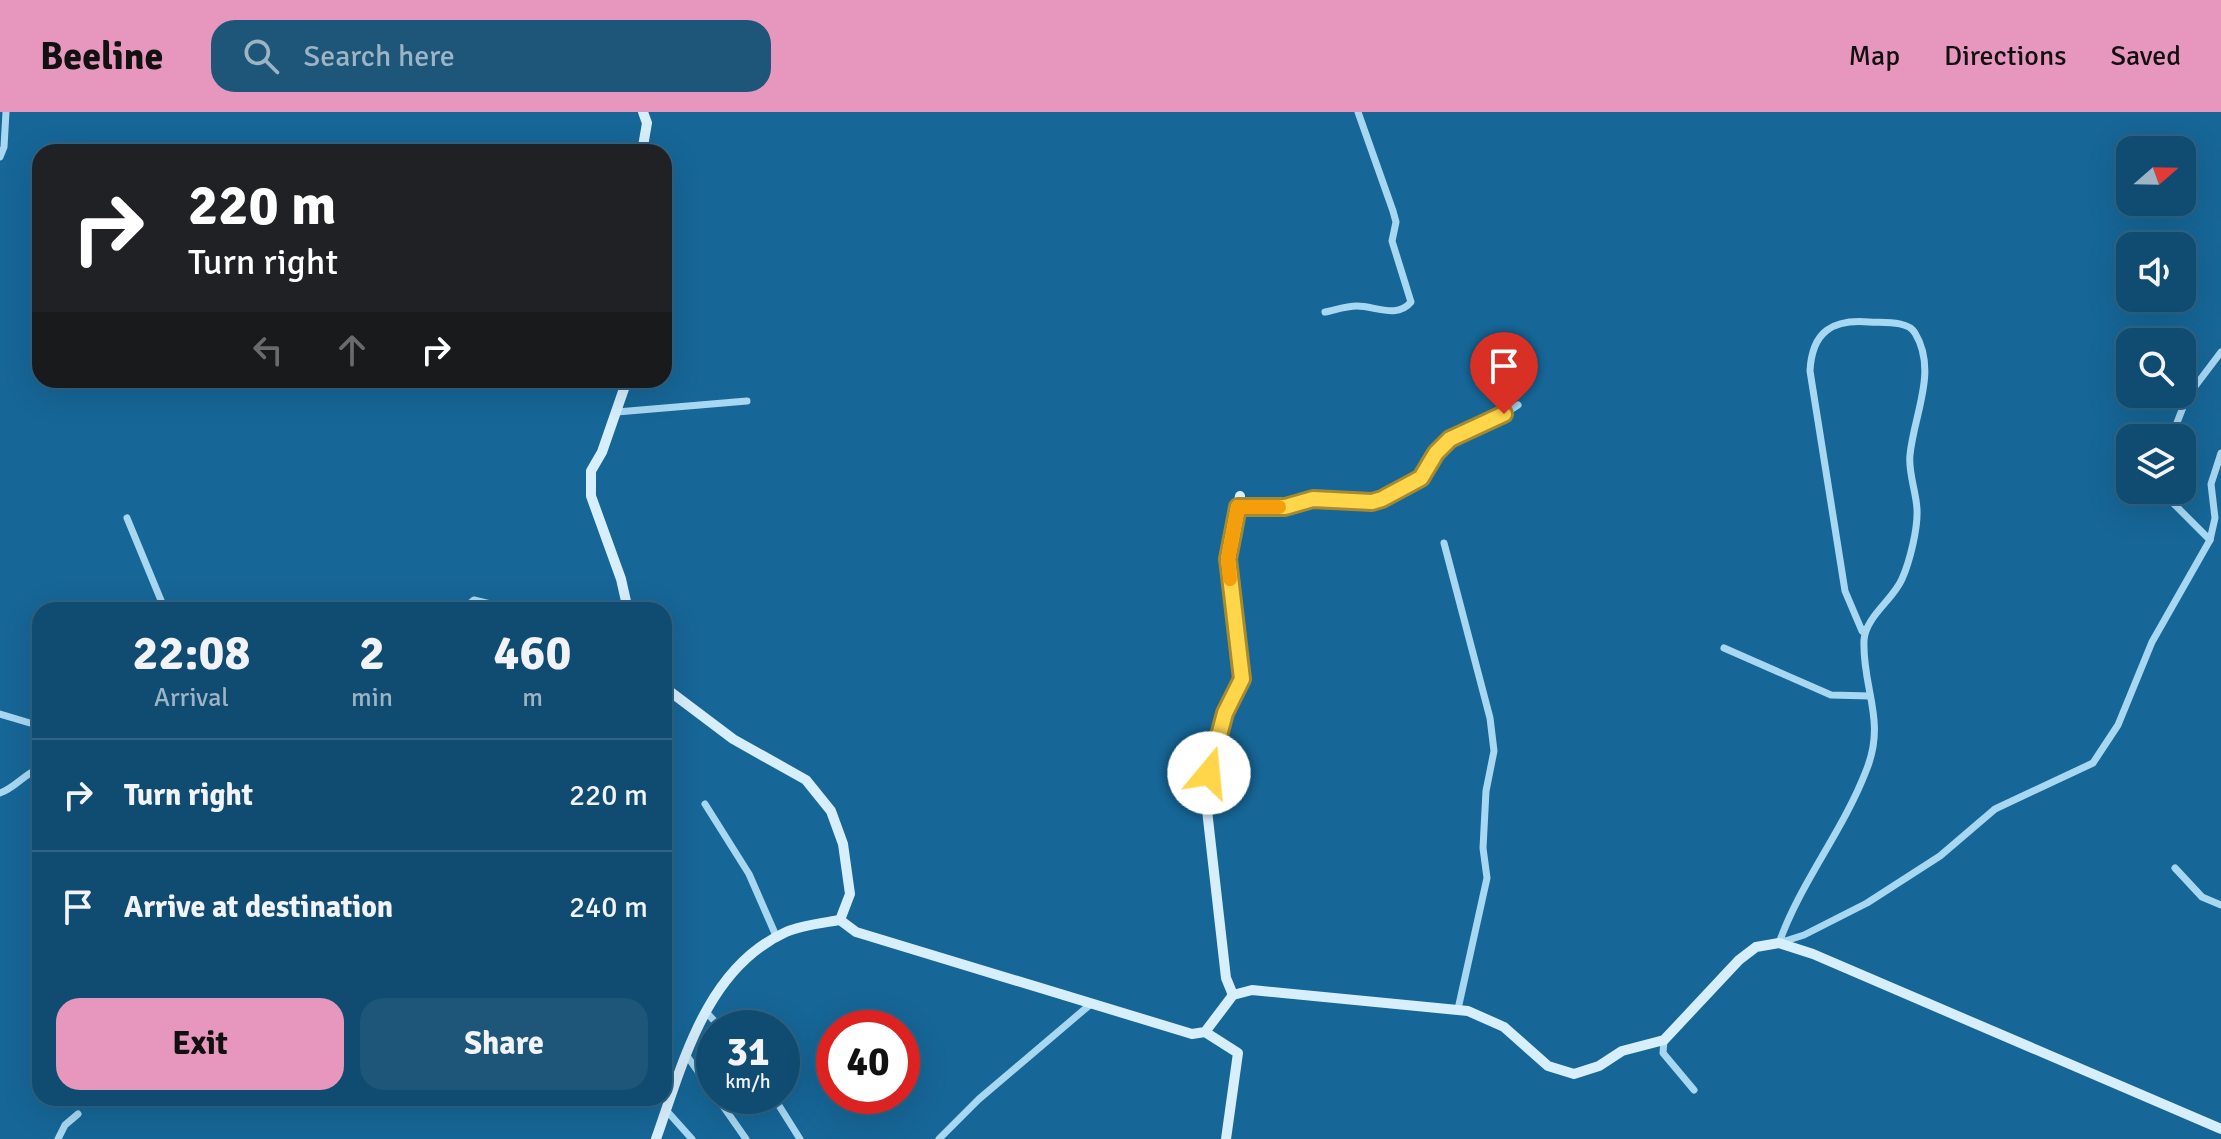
<!DOCTYPE html>
<html lang="en">
<head>
<meta charset="utf-8">
<style>
	:root { --surface:#104c71; --page:#1e5679; --text:#f1f3f6; --muted:#9cb4c3; --line:#306384; --accent:#e797bd }
	body { margin:0; font-family:Signika,sans-serif; background:var(--page); color:var(--text); height:100vh; display:flex; flex-direction:column; font-size:30px; white-space:nowrap }
	* { box-sizing:border-box; margin:0 }
	p { font-size:26px; color:var(--muted) }
	.icon { flex:none; width:44px; height:44px; fill:none; stroke:currentColor; stroke-width:2; stroke-linecap:round; stroke-linejoin:round }
	.map { position:relative; flex:1; overflow:hidden }
	.side { position:absolute; left:32px; top:490px; width:640px; height:504px; display:flex; flex-direction:column; background:var(--surface); border-radius:24px; box-shadow:0 8px 32px #0002,0 0 0 2px var(--line) }
	.side>* { flex:none }
	.hud { position:absolute; left:32px; top:32px; width:640px; height:244px; border-radius:24px; box-shadow:0 8px 32px #0002,0 0 0 2px var(--line); background:#202124; color:#fff; overflow:hidden }
	.needle { width:52px; rotate:70deg }
	.buttons { position:absolute; left:2116px; top:24px; display:grid; gap:16px }
	.buttons a { display:grid; place-items:center; width:80px; height:80px; border-radius:16px; background:var(--surface); box-shadow:0 8px 32px #0002,0 0 0 2px var(--line); font-size:40px }
	.speed { position:absolute; left:696px; top:898px; display:flex; gap:16px; font-size:40px; font-weight:700; text-align:center }
	.speed>* { display:grid; place-content:center; width:104px; height:104px; border-radius:50%; background:var(--surface); box-shadow:0 8px 32px #0002,0 0 0 2px var(--line); line-height:1 }
	.speed small { font-size:20px; font-weight:400 }
	.speed .limit { border:12px solid #d22; background:#fff; color:#111 }
	.pin { position:absolute; display:grid; place-items:center; width:68px; height:68px; color:#fff; margin:-82px -34px; border-radius:50% 50% 50% 0; rotate:-45deg; box-shadow:0 0 8px #0007 }
	.pin .icon { rotate:45deg }
	.me { position:absolute; width:88px; margin:-44px; rotate:17deg; stroke-linejoin:round; filter:drop-shadow(0 0 6px #0008) }
	.turn { display:flex; align-items:center; gap:28px; height:168px; padding:0 24px; font-size:36px }
	.turn .icon { width:104px; height:104px; stroke-width:2.5 }
	.turn b { display:block; font-size:56px; line-height:68px }
	.lanes { display:flex; align-items:center; height:76px; padding:0 24px; background:#0003; justify-content:center; gap:40px; direction:ltr }
	.lanes .off { opacity:.35 }
	.eta { display:flex; justify-content:space-evenly; align-items:center; height:136px; text-align:center }
	.eta b { font-size:48px; font-weight:700; line-height:56px }
	.button { display:flex; gap:16px; margin-top:auto; padding:16px 24px }
	.button a { flex:1; height:92px; border-radius:24px; background:var(--accent); color:#111; font-size:32px; font-weight:700; line-height:92px; text-align:center }
	.button a+a { background:var(--page); color:var(--text) }
	ul { padding:0; list-style:none }
	li { display:flex; align-items:center; gap:24px; height:112px; padding:0 24px; border-top:2px solid var(--line) }
	li div { flex:1 }
	li b { display:block; font-size:30px }
	li em { font-style:normal }
	header { display:flex; align-items:center; gap:48px; box-sizing:border-box; height:112px; padding:0 40px; background:var(--accent); color:#111 }
	header strong { font-size:38px }
	nav { display:flex; gap:44px; margin-inline-start:auto; font-size:28px }
	.search { width:560px; height:72px; background:var(--page); display:flex; align-items:center; gap:20px; box-sizing:border-box; padding:0 28px; border-radius:24px; color:var(--muted); font-size:30px }
	.map>svg:first-child { display:block }
</style>
</head>
<body>
<header>
<strong>Beeline</strong>
<div class="search"><svg class="icon" aria-label="search" viewBox="0 0 24 24"><circle cx="10" cy="10" r="6"/><path d="M15 15l6 6"/></svg>Search here</div>
<nav><a>Map</a><a>Directions</a><a>Saved</a></nav>
</header>
<div class="map">
<svg width="2221" height="1027" viewBox="0 0 2221 1027">
	<rect width="100%" height="100%" fill="#166697"/>
	<g fill="none" stroke-linecap="round" stroke-linejoin="round">
		<g stroke="#a8d7f2" stroke-width="7">
			<polyline points="0,45 4,35 6,0"/>
			<path d="M1325 200C1335 198 1346 194 1357 194 1375 194 1397 207 1411 190L1392 129 1396 110 1393 99 1358 0"/>
			<polyline points="617,300 747,289"/>
			<polyline points="2171,326 2187,285 2221,240"/>
			<polyline points="2167,378 2171,389 2210,428"/>
			<polyline points="1238,395 1285,395 1313,387 1372,390 1382,387 1421,366 1436,341 1450,327 1490,311 1518,293"/>
			<polyline points="127,406 165,498"/>
			<polyline points="1444,431 1490,606 1494,639 1486,679 1483,736 1487,766 1458,897"/>
			<polyline points="462,498 474,488 516,498"/>
			<path d="M1867 516 1862 519 1845 479 1810 259C1812 219 1833 207 1869 210 1882 211 1908 208 1915 221 1938 259 1914 302 1910 343 1908 360 1916 379 1917 397 1918 416 1910 449 1902 467 1893 488 1866 504 1864 528 1862 577 1887 608 1866 659 1843 719 1800 771 1779 831L1804 823 1867 791 1940 744 1995 697 2093 651 2118 613 2152 530 2210 428 2215 406 2211 372 2221 341"/>
			<polyline points="1724,536 1831,583 1870,584"/>
			<polyline points="0,602 40,614"/>
			<path d="M0 681C15 676 24 662 40 656"/>
			<polyline points="705,692 749,762 777,826"/>
			<polyline points="2175,756 2202,785 2221,793"/>
			<polyline points="706,900 721,916"/>
			<polyline points="1664,928 1663,941 1694,978"/>
			<polyline points="687,944 714,982"/>
			<polyline points="716,984 746,1027"/>
			<polyline points="773,984 800,1027"/>
			<polyline points="666,998 692,1027"/>
			<polyline points="58,1027 65,1013 78,1002"/>
			<polyline points="939,1027 979,987 1092,891"/>
		</g>
		<g stroke="#d7eefc" stroke-width="10">
			<polyline points="642,40 647,11 643,0"/>
			<polyline points="627,268 602,340 591,359 591,384 621,467 628,498"/>
			<polyline points="840,808 856,820 1192,922 1205,920 1233,883 1252,878 1468,899 1504,915 1548,954 1574,962 1599,954 1622,939 1664,928 1739,848 1756,835 1779,831 1813,842 2221,1017"/>
			<polyline points="1233,883 1226,866 1207,698 1209,661 1225,601 1242,567 1228,447 1240,384"/>
			<polyline points="1205,920 1238,941 1226,1027"/>
			<path d="M656 1027C683 951 706 856 786 820 802 813 823 811 840 808L850 782 843 732 831 699 806 668 733 627 664 575"/>
		</g>
	</g>
	<g fill="none" stroke-linecap="round" stroke-linejoin="round">
		<g stroke="#a68a30" stroke-width="20">
			<polyline id="route" points="1209,661 1225,601 1242,567 1228,447 1238,395 1285,395 1313,387 1372,390 1382,387 1421,366 1436,341 1450,327 1504,302"/>
		</g>
		<use href="#route" stroke="#ffd54a" stroke-width="14"/>
		<polyline stroke="#f59e0b" stroke-width="14" points="1230,467 1228,447 1238,395 1279,395"/>
	</g>
</svg>
<div class="buttons">
<a><svg class="needle" viewBox="-14 -14 28 28"><path d="M0-13l5 13h-10z" fill="#e53935"/><path d="M0 13l5-13h-10z" fill="#9cb4c3"/></svg></a>
<a><svg class="icon" aria-label="sound" viewBox="0 0 24 24"><path d="M4 9h4l5-4v14l-5-4H4zM17 9q2 3 0 6"/></svg></a>
<a><svg class="icon" aria-label="search" viewBox="0 0 24 24"><circle cx="10" cy="10" r="6"/><path d="M15 15l6 6"/></svg></a>
<a><svg class="icon" aria-label="layers" viewBox="0 0 24 24"><path d="M12 4l9 5-9 5-9-5zM3 14l9 5 9-5"/></svg></a>
</div>
<div class="speed"><div>31<small>km/h</small></div><div class="limit">40</div></div>
<div class="pin" style="left:1504px;top:302px;background:#d93025"><svg class="icon" aria-label="arrive" viewBox="0 0 24 24"><path d="M6 21V4h12l-3 4 3 4H6"/></svg></div>
<svg class="me" style="left:1209px;top:661px" viewBox="-20 -20 40 40"><circle r="19" fill="#fff"/><path d="M0-13L10 11 0 6-10 11z" fill="#ffd54a"/></svg>
<div class="hud">
<div class="turn"><svg class="icon" aria-label="right" viewBox="0 0 24 24"><path d="M7 20v-9h11M14 6l5 5-5 5"/></svg><div><b>220 m</b>Turn right</div></div>
<div class="lanes"><svg class="icon off" aria-label="left" viewBox="0 0 24 24"><path d="M17 20v-9H6M10 6l-5 5 5 5"/></svg><svg class="icon off" aria-label="ahead" viewBox="0 0 24 24"><path d="M12 20V5M6 11l6-6 6 6"/></svg><svg class="icon" aria-label="right" viewBox="0 0 24 24"><path d="M7 20v-9h11M14 6l5 5-5 5"/></svg></div>
</div>
<section class="side">
<div class="eta">
<div><b>22:08</b><p>Arrival</p></div>
<div><b>2</b><p>min</p></div>
<div><b>460</b><p>m</p></div>
</div>
<ul>
<li><svg class="icon" aria-label="right" viewBox="0 0 24 24"><path d="M7 20v-9h11M14 6l5 5-5 5"/></svg><div><b>Turn right</b></div><em>220 m</em></li>
<li><svg class="icon" aria-label="arrive" viewBox="0 0 24 24"><path d="M6 21V4h12l-3 4 3 4H6"/></svg><div><b>Arrive at destination</b></div><em>240 m</em></li>
</ul>
<div class="button"><a>Exit</a><a>Share</a></div>
</section>
</div>
</body>
</html>
